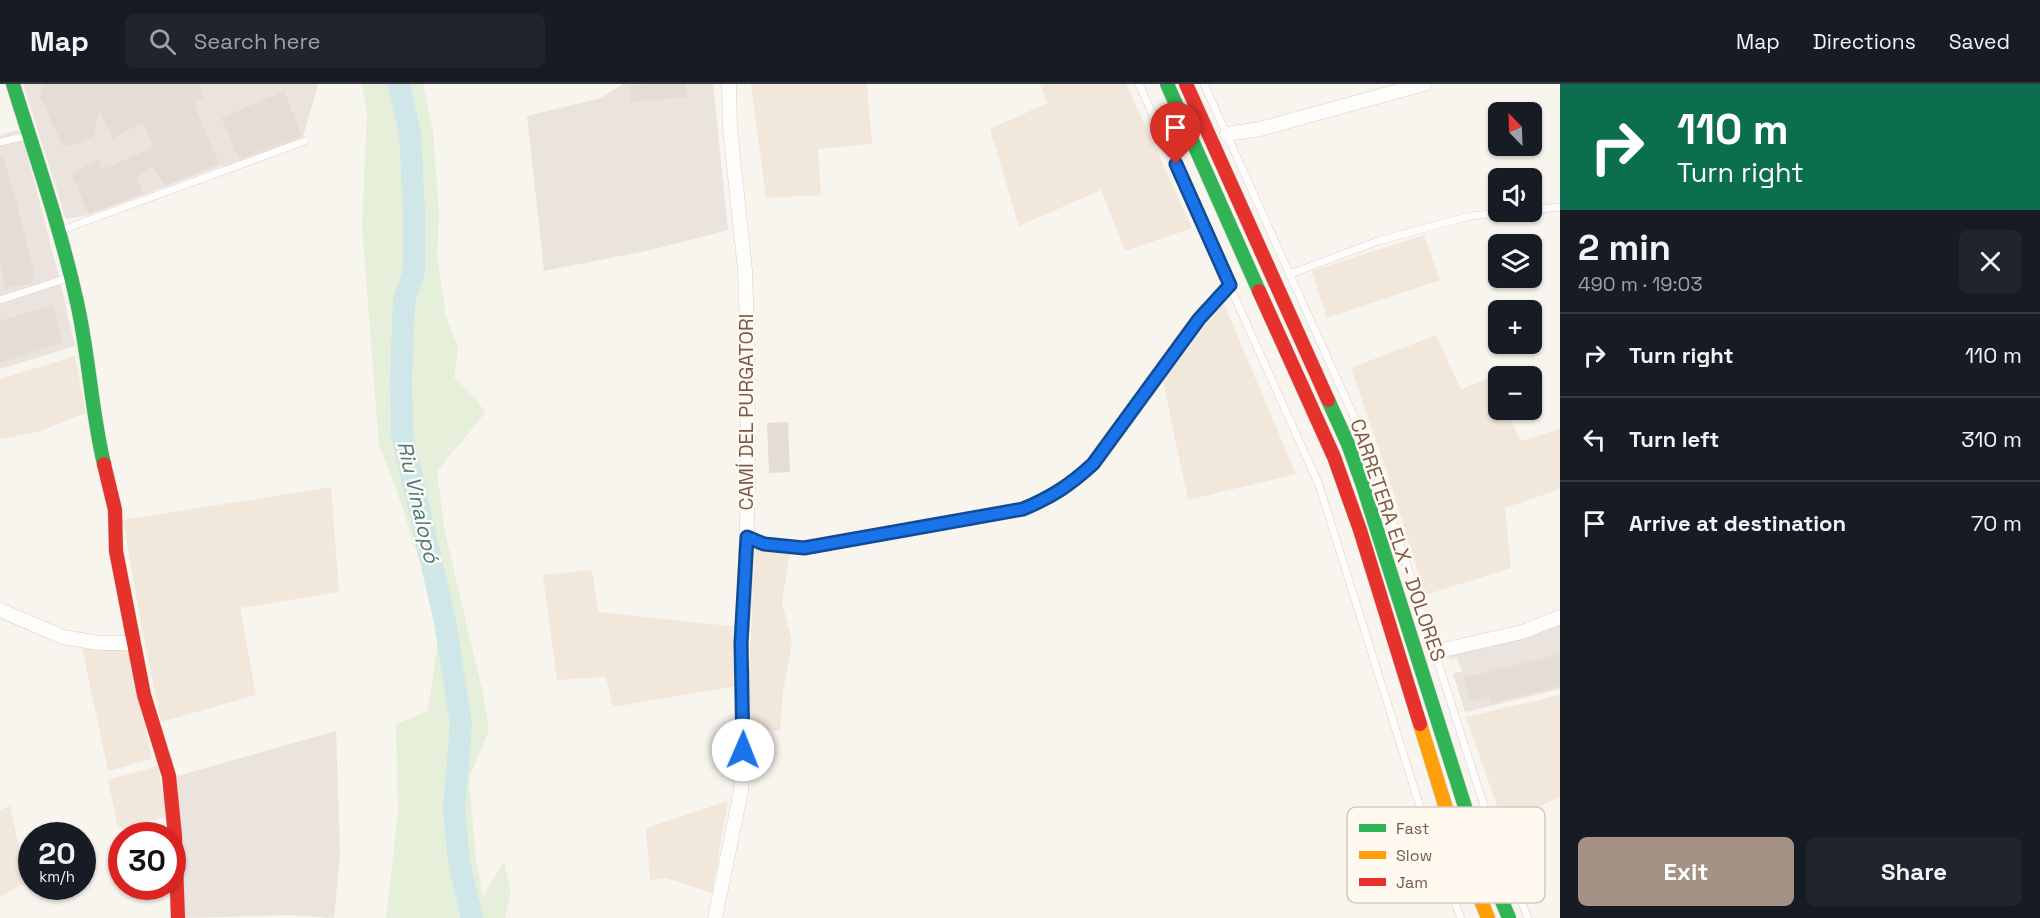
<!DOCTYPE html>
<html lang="en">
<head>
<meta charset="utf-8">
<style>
	:root { --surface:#171b24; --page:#20242c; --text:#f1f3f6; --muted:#9ea1a6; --line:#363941; --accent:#a59185 }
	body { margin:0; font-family:"Space Grotesk",sans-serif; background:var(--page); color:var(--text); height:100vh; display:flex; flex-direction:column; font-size:22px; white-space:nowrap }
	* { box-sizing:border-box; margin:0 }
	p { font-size:20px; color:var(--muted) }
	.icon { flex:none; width:33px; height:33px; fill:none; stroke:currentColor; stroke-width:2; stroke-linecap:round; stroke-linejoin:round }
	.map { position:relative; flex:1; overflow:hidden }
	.panel { display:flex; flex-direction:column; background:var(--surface); width:480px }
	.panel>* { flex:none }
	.hud { background:#0b6e4f; color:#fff; overflow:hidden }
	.needle { width:39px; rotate:337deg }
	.controls { position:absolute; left:1488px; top:18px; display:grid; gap:12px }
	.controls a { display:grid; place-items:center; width:54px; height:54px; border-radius:9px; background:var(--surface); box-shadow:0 2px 4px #0004; font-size:30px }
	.speed { position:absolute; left:18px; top:738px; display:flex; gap:12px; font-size:30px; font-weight:700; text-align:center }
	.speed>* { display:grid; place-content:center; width:78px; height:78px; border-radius:50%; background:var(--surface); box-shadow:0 2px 4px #0004; line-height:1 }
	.speed small { font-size:15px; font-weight:400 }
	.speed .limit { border:9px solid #d22; background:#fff; color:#111 }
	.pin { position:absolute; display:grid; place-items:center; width:51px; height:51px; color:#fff; margin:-62px -26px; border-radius:50% 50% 50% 0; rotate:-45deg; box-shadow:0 0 6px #0007 }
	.pin .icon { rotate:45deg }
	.me { position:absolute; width:66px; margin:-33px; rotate:1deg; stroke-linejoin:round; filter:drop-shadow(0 0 4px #0008) }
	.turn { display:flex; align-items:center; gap:21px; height:126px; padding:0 18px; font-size:27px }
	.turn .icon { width:78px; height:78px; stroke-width:2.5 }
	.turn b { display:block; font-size:42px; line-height:51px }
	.round { display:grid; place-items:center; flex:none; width:63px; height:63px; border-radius:9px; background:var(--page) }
	.head { display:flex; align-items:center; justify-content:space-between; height:102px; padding:0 18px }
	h1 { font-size:36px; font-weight:700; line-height:45px }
	.cta { display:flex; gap:12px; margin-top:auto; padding:12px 18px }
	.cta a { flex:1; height:69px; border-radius:9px; background:var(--accent); color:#fff; font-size:24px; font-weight:700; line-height:69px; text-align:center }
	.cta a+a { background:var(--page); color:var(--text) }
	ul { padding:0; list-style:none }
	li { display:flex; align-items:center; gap:18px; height:84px; padding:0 18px; border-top:2px solid var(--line) }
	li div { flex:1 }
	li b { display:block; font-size:22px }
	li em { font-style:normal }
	header { display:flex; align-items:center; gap:36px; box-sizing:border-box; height:84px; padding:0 30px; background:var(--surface); border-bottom:2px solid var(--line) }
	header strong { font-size:28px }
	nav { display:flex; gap:33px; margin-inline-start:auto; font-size:21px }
	.search { width:420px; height:54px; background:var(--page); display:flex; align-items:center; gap:15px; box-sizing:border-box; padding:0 21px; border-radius:9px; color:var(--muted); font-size:22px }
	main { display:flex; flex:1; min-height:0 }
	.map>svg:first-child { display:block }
</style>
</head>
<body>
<header>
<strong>Map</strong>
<div class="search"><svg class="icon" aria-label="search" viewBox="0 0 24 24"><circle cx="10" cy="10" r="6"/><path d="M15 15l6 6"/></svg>Search here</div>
<nav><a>Map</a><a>Directions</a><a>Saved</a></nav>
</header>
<main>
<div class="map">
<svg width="1560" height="834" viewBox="0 0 1560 834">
	<rect width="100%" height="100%" fill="#f8f4ee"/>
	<g fill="#f1e7db">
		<polygon points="751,0 867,0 872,60 818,65 821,111 766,114"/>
		<polygon points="1040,0 1126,0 1192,144 1125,167 1101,106 1019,142 990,45 1048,19"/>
		<polygon points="1424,151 1440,196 1327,234 1312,187"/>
		<polygon points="1223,218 1296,390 1188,416 1163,297"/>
		<polygon points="1436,251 1461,306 1489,293 1498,312 1498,326 1506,326 1521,357 1560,345 1560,405 1505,424 1511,484 1425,511 1389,394 1351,284"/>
		<polygon points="75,272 86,329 41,347 0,355 0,295"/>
		<polygon points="331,403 339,508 240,524 256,611 161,638 141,540 123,436"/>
		<polygon points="755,463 790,467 782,519 792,558 783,609 780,647 752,645 749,591"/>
		<polygon points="592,486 598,528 739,543 737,602 613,623 606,593 557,596 543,491"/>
		<polygon points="82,563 129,567 152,675 108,687"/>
		<polygon points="1560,611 1560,713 1503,739 1466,633"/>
		<polygon points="158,682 167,733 118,744 108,696"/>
		<polygon points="728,717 712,809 666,794 650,796 646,744"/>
		<polygon points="10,722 27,798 0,813 0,726"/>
	</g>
	<g fill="#ebe4de">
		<polygon points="23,0 317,0 317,4 303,53 241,79 219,83 89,131 66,135"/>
		<polygon points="623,0 713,0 728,146 651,166 544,187 527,32 601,14"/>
		<polygon points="18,46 24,58 59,193 75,262 0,285 0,51"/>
		<polygon points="1560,538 1560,605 1465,628 1453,590 1462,587 1457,574 1450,575 1447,567"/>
		<polygon points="336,647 340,771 334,834 288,831 185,834 174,693"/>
	</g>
	<polygon fill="#e5efd9" points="362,0 423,0 433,47 439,130 437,173 446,232 458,263 454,293 477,316 485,329 437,387 444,444 483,610 489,646 469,695 476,775 483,812 504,778 511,808 505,834 386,834 398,729 396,640 428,627 440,541 395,401 379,362 362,141 367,29"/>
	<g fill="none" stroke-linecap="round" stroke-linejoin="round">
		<polyline stroke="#cfe7e9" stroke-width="22" points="399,0 410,50 414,125 414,187 404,217 401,296 402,350 445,538 461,640 454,725 459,778 472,834"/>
	</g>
	<g fill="#e5ddd5">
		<polygon points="42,0 199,0 204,13 193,19 219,79 165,102 153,83 137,93 143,110 89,130 71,89 99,75 102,86 154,63 142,38 113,55 99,25 93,52 81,59 63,62 40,12"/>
		<polygon points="652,0 686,0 687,13 631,18 629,2"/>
		<polygon points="284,7 302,52 239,75 221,34"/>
		<polygon points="0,73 3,73 17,120 35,192 31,200 5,204 0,179"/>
		<polygon points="53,220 63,258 0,279 0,237"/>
		<polygon points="788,338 790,388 769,389 767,339"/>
		<polygon points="1560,570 1560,602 1492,619 1490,611 1470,617 1463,594"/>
	</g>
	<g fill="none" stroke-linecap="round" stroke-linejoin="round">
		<g stroke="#d7d1cc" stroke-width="8">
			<g id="lane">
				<polyline points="1139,0 1319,401 1431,758 1461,834"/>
				<polyline points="1204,0 1364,355 1395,444 1492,747 1528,834"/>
				<polyline points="0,58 27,52"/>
				<polyline points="1532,126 1560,123"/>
				<polyline points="59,147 305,57"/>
				<polyline points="1290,190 1378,157 1470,132 1514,128"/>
				<polyline points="0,216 68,194"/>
				<path d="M747 453 764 460 804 464 1023 425C1052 414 1070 401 1093 380L1199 235 1230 201"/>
			</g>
		</g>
		<g stroke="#d7d1cc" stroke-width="15">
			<g id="street">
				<polyline points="1227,50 1260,45 1424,0"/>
				<polyline points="0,526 63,553 99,559 135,559"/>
				<polyline points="1434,568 1522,548 1560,533"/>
				<polyline points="715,834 741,707 744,645 741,559 745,502 748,401 747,247 745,186 730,44 729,0"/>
			</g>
		</g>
		<g stroke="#d8d0ca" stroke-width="15">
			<g id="fast">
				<path d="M13 0C35 71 60 142 76 214 89 269 91 326 104 380"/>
				<polyline points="1167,0 1259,207"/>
				<polyline points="1328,316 1348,360 1363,402 1473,748 1509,834"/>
			</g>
		</g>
		<g stroke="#d8d0ca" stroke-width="15">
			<polyline id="slow" points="1420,640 1453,747 1488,834"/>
		</g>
		<g stroke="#d8d0ca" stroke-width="15">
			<g id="jam">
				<polyline points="1186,0 1328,316"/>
				<polyline points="1259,207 1334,373 1360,446 1420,640"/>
				<polyline points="104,380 115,426 116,467 144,611 169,692 175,752 178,834"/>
			</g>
		</g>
		<use href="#lane" stroke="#fefdfc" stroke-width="7"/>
		<use href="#street" stroke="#fefdfc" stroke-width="14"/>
		<use href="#fast" stroke="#30b455" stroke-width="14"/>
		<use href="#slow" stroke="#ff9f0a" stroke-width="14"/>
		<use href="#jam" stroke="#e5322d" stroke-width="14"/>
	</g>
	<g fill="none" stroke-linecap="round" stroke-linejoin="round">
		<g stroke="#114b97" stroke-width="15">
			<path id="route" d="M743 666 741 559 747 453 764 460 804 464 1023 425C1052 413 1070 401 1093 380L1199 235 1230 201 1176 80"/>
		</g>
		<use href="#route" stroke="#1a73e8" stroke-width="10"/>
	</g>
	<g text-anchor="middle" stroke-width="5" stroke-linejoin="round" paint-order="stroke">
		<g font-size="20" fill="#785b4c" stroke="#fff9f0">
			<text transform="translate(746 328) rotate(-90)" y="7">CAMÍ DEL PURGATORI</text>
			<text transform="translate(1398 456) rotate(71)" y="7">CARRETERA ELX - DOLORES</text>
		</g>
		<g font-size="21" font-style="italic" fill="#427a84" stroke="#fff9f0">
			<text transform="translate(418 418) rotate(77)" y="7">Riu Vinalopó</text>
		</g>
	</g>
	<rect x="1347" y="723" width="198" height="96" rx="9" fill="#fff9f0" stroke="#d6cabf" stroke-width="1.5"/>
	<rect x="1359" y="740" width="27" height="8" fill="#30b455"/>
	<rect x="1359" y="767" width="27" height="8" fill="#ff9f0a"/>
	<rect x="1359" y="794" width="27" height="8" fill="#e5322d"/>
	<g font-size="16" fill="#785b4c">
		<text x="1396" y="750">Fast</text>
		<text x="1396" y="777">Slow</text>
		<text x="1396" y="804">Jam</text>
	</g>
</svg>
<div class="controls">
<a><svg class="needle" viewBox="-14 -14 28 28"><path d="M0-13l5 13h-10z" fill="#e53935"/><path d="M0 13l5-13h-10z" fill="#9ea1a6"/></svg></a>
<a><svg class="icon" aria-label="sound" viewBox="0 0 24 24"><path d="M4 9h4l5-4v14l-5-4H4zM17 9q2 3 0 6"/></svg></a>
<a><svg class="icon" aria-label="layers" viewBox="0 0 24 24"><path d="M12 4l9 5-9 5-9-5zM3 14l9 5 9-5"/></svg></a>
<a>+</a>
<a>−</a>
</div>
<div class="speed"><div>20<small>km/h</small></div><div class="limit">30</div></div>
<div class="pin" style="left:1176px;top:80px;background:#d93025"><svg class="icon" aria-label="arrive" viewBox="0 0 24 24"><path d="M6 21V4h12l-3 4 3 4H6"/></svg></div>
<svg class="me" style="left:743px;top:666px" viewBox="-20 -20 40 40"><circle r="19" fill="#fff"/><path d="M0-13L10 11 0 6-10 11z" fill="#1a73e8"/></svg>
</div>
<section class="panel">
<div class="hud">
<div class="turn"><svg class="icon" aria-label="right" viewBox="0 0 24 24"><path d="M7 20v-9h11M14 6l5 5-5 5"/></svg><div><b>110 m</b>Turn right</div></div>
</div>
<div class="head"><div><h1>2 min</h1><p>490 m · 19:03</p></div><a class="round"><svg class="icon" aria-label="close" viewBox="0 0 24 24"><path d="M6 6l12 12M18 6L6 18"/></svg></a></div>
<ul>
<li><svg class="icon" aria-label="right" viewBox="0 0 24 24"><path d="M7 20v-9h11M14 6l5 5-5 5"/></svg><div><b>Turn right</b></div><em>110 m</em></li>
<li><svg class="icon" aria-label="left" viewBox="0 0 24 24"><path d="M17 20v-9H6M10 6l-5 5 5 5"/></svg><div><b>Turn left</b></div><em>310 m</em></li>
<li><svg class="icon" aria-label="arrive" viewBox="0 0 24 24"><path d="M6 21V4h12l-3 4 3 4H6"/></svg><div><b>Arrive at destination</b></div><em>70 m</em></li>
</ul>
<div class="cta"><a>Exit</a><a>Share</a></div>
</section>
</main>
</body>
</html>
